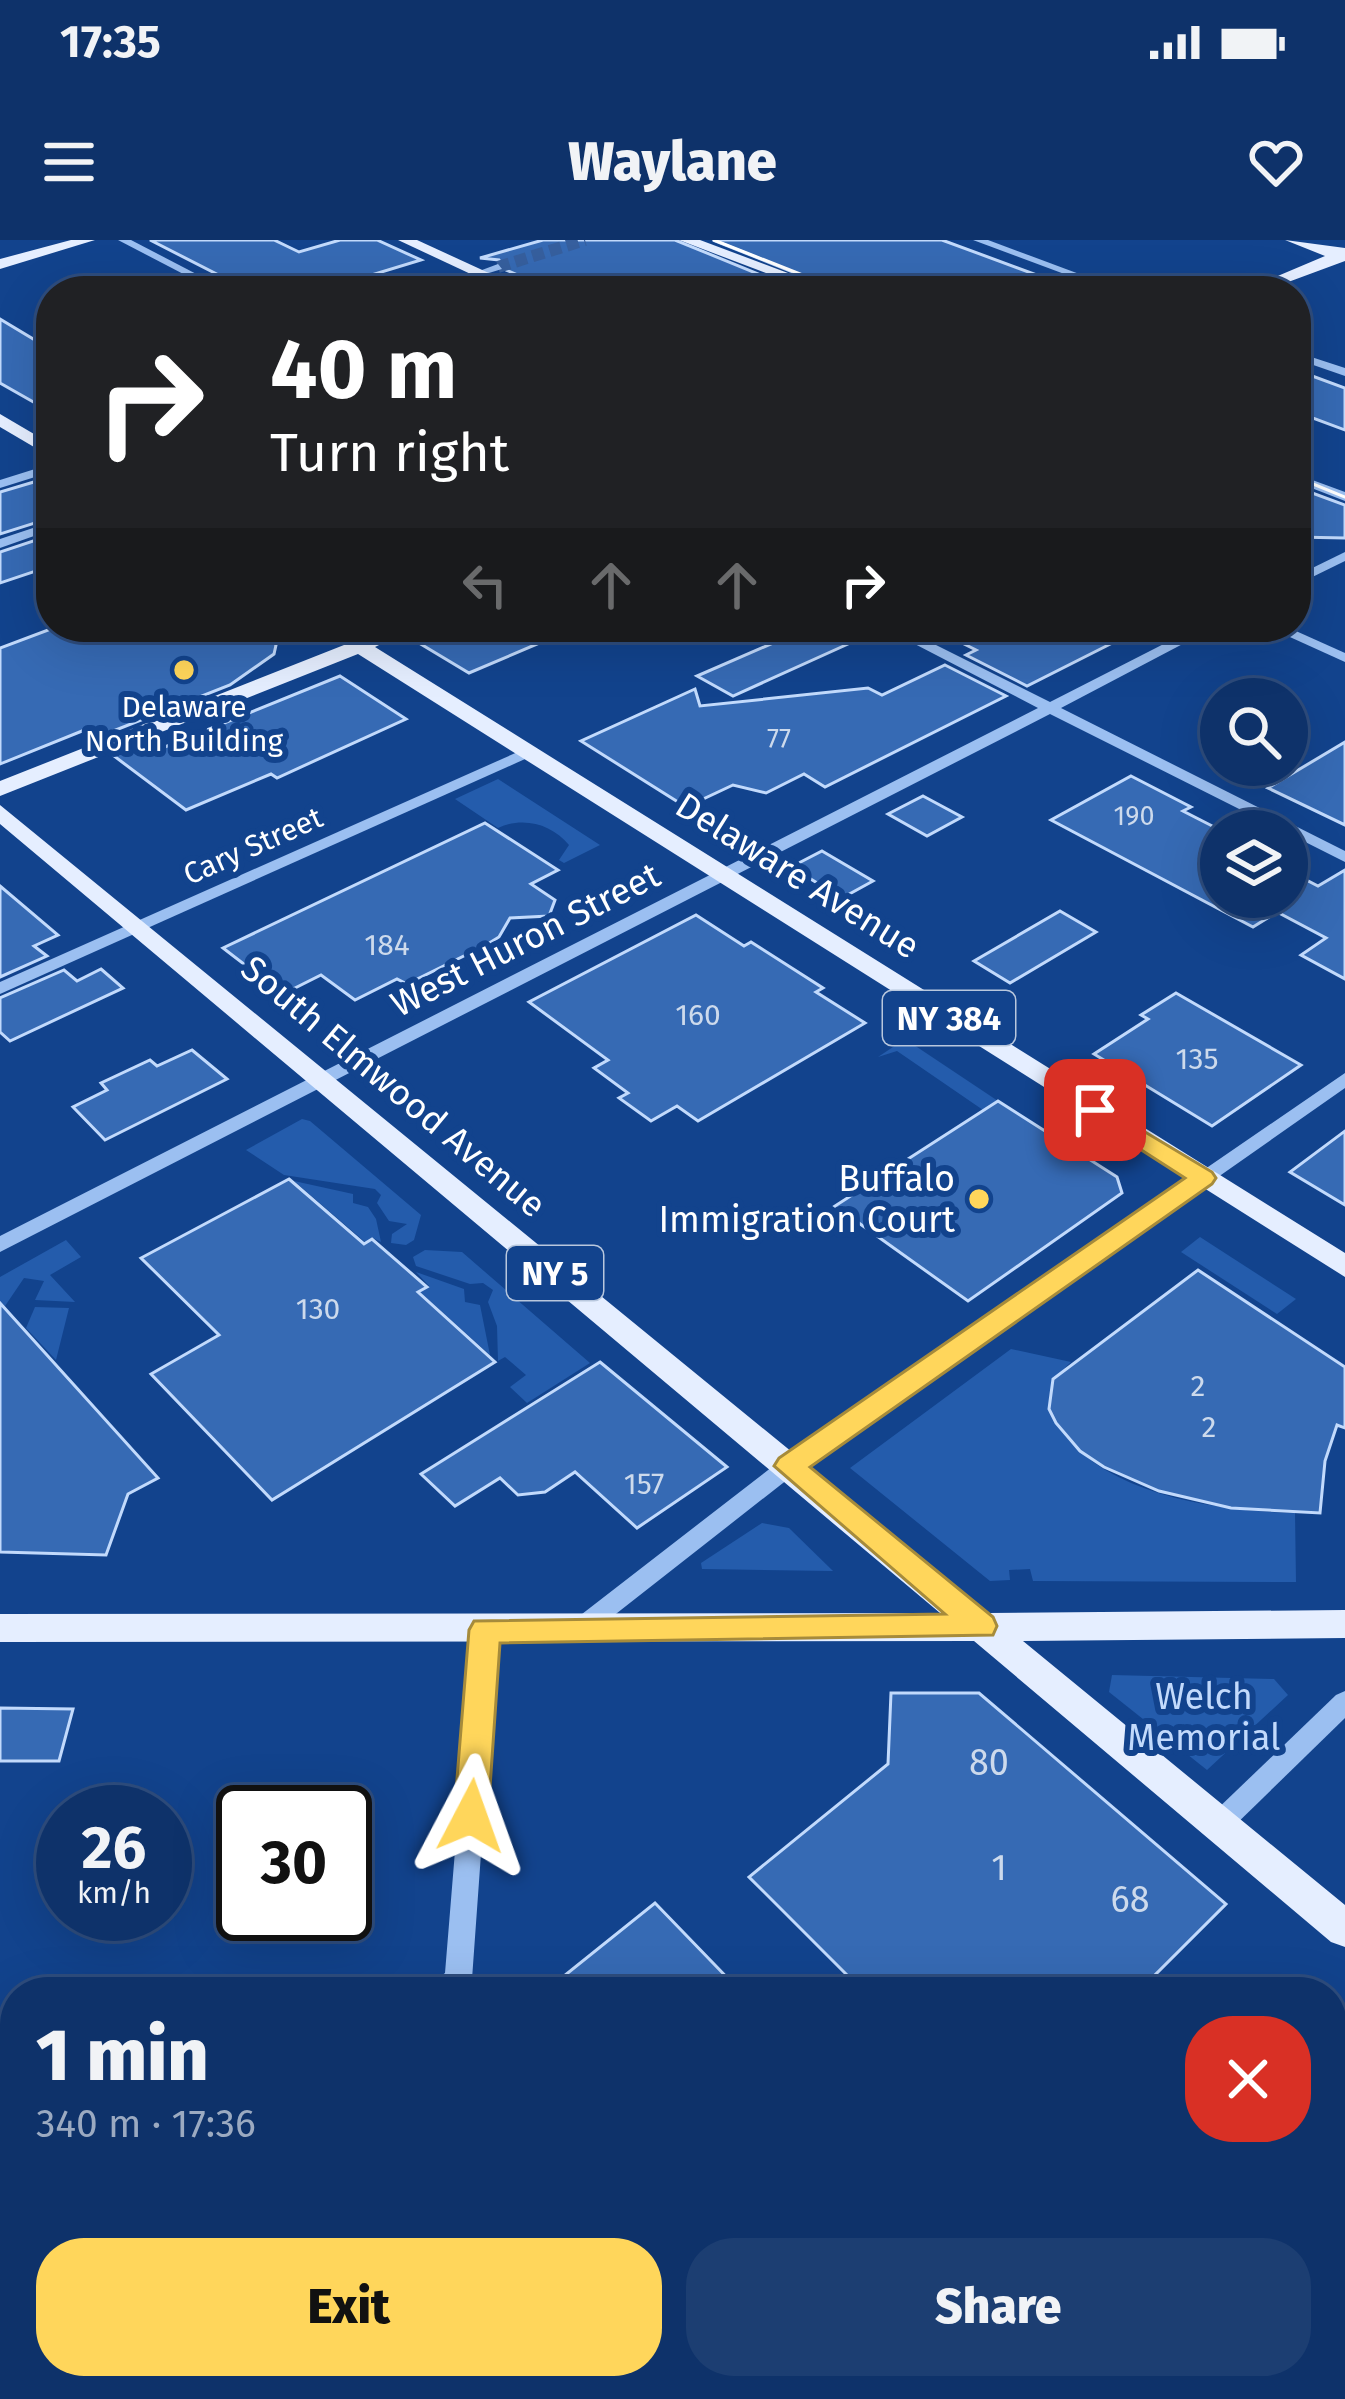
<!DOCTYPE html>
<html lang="en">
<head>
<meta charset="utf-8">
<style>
	:root { --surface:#0e326a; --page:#1c3e72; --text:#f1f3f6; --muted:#9baac1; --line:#2e4d7e; --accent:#ffd65b }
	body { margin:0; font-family:"Fira Sans",sans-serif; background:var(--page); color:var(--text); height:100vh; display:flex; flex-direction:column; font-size:45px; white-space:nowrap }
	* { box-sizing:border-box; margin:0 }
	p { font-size:39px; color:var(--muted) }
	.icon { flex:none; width:66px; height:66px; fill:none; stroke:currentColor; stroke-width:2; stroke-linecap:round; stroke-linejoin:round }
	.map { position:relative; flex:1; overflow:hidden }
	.panel { position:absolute; left:0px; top:1737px; width:1347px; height:423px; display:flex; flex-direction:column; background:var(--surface); border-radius:48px 48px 0 0; box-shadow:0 12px 48px #0002,0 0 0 3px var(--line) }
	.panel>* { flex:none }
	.hud { position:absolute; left:36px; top:36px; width:1275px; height:366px; border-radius:48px; box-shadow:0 12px 48px #0002,0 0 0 3px var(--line); background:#202124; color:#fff; overflow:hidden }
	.buttons { position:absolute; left:1200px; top:438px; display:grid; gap:24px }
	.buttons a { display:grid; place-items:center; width:108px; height:108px; border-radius:50%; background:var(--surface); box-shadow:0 12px 48px #0002,0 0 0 3px var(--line); font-size:60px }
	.speed { position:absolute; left:36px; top:1545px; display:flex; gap:24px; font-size:60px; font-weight:700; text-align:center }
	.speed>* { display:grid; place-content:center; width:156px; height:156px; border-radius:50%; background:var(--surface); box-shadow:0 12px 48px #0002,0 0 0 3px var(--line); line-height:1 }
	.speed small { font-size:30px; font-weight:400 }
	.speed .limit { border:6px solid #111; border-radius:18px; background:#fff; color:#111 }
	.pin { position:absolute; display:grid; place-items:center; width:102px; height:102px; color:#fff; margin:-51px; border-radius:24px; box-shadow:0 6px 18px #0006 }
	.me { position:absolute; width:132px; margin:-66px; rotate:4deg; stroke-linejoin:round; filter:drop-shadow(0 0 9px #0008) }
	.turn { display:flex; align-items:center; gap:42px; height:252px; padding:0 36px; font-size:54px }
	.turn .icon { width:156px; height:156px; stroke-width:2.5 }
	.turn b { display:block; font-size:84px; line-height:102px }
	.lanes { display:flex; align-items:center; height:114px; padding:0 36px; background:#0003; justify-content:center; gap:60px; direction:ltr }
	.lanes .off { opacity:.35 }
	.round { display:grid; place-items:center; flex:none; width:126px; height:126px; border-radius:48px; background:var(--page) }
	.headline { display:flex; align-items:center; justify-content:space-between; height:204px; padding:0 36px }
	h1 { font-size:72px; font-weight:800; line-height:90px }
	.cta { display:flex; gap:24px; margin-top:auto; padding:24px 36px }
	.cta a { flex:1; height:138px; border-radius:48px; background:var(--accent); color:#111; font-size:48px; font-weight:800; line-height:138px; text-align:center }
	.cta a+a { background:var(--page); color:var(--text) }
	.status { display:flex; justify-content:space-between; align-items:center; height:84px; padding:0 60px; background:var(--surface); direction:ltr }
	.status svg { height:33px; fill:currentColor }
	header { display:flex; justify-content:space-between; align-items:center; height:156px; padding:0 36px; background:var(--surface); font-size:54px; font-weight:800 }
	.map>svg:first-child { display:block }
</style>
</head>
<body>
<div class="status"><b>17:35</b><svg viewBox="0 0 49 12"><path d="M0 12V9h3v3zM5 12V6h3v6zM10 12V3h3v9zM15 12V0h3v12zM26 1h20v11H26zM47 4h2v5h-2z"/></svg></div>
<header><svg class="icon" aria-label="menu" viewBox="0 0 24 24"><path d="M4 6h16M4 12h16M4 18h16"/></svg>Waylane<svg class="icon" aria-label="heart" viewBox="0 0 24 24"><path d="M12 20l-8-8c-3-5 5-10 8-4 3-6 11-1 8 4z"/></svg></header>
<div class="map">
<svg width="1345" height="2159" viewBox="0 0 1345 2159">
	<rect width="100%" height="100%" fill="#12438d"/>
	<g fill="#245cac">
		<path d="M498 539 600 605 564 623 559 620 569 605C552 584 523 576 498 588L455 559Z"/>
		<polygon points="905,799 998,861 983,870 897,811 878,817"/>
		<polygon points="302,879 310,881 421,975 414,1000 406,1005 391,1003 392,994 407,984 389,981 377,963 381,955 375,949 284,935 246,910"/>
		<polygon points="294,941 353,954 353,963 368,967 376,979 381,1002 373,998 365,1002"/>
		<polygon points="1200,997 1296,1059 1277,1074 1181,1012"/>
		<polygon points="66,1000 81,1017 50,1035 75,1062 35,1060 44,1041 24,1038 5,1066 0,1061 0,1037"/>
		<polygon points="425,1010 462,1012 590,1123 527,1163 510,1147 526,1135 505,1117 498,1121 497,1086 488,1062 493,1050 483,1043 470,1044 416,1026 413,1017"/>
		<polygon points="416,1032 464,1049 465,1062 480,1065 490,1115 420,1052 429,1046"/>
		<polygon points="35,1067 69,1068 56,1120 26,1088"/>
		<path d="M1011 1109 1071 1122C1051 1141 1041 1160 1058 1186 1104 1256 1219 1271 1295 1273L1296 1342 1033 1341 1030 1329 1009 1330 1010 1340 990 1341 850 1228Z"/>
		<polygon points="762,1283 789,1288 833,1331 702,1329 701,1323"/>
		<polygon points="1112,1435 1274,1439 1288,1455 1207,1530 1109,1452"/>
	</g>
	<g fill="#366ab4" stroke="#c2dafc" stroke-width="3">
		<polygon points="150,0 274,0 299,12 340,0 377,0 421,20 319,51 250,51"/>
		<polygon points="543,0 675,0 800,51 555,51 506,30 499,20 480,18"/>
		<polygon points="713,0 942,0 1072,48 840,51"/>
		<polygon points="0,79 40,103 51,99 51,172 0,143"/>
		<polygon points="1296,130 1345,148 1345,190 1313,178 1296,183"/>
		<polygon points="44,239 51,244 51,278 0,294 0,252"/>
		<polygon points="1296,247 1345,265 1345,298 1296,297"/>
		<polygon points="51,295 51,326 0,343 0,312"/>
		<polygon points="56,387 263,387 276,405 274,414 230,445 93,499 82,491 0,524 0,408"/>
		<polygon points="458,387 577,387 469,433 419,403"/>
		<polygon points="810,387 879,390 733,456 697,436"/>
		<polygon points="930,387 1144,387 1027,446 966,415 976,410"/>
		<polygon points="945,425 1006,456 825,547 804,534 766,553 733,545 686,567 581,501 695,449 700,466 868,448 882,455"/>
		<polygon points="340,436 406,479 277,538 271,534 186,570 114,516 153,500 146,505 150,513"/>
		<polygon points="1345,502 1345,585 1268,548"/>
		<polygon points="1131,536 1191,567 1183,571 1222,591 1211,591 1221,596 1221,657 1287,657 1287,630 1318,646 1345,630 1345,739 1301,715 1326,698 1277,672 1253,687 1051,580"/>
		<polygon points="923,556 962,577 927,596 888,574"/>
		<polygon points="485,583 558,630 531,644 555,660 549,676 510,678 499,697 486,705 407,744 397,739 355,760 321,735 283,754 223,708"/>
		<polygon points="822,611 873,641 842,658 791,627"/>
		<polygon points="0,646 58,695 34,706 47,716 0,737"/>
		<polygon points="1060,671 1096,692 1010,743 974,721"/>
		<polygon points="696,675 744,706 751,702 823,748 816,752 865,783 698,881 677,866 651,881 619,858 628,853 594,828 608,820 529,762"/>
		<polygon points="101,729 123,748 10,801 0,792 0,758 64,730 77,741"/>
		<polygon points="1176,753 1301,825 1212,886 1094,814 1148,779 1141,775"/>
		<polygon points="192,810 227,839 105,900 73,867 107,850 101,843 150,820 157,826"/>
		<polygon points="998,861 1117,937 1122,953 968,1061 835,966"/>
		<polygon points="1345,891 1345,965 1290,932"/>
		<polygon points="289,939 364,1004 372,999 427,1047 418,1052 495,1122 272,1260 151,1134 219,1095 141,1018"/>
		<polygon points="1198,1030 1345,1127 1345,1188 1337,1185 1325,1221 1320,1273 1231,1268 1159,1251 1104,1227 1080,1211 1056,1183 1049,1169 1053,1139"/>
		<polygon points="0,1063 158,1238 128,1254 106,1315 0,1312"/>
		<polygon points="600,1122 727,1227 637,1288 575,1232 545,1252 518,1255 500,1238 455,1266 421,1234"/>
		<polygon points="891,1453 979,1453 1226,1664 1152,1738 1168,1752 864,1752 749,1637 888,1524"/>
		<polygon points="0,1468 73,1469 59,1521 0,1521"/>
		<polygon points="655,1663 741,1752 544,1752"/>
	</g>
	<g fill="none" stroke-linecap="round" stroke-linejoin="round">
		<polyline stroke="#365f9e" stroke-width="12" stroke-dasharray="12 6" stroke-linecap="butt" points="498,27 585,0"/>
		<g fill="#9bbff1" fill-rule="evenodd">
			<polygon points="118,0 131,0 229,51 216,51"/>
			<polygon points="973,0 988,0 1125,51 1110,51"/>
			<polygon points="498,24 502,29 479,36 474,33"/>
			<polygon points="1296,112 1345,128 1345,136 1296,119"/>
			<polygon points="51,224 51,232 0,248 0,240"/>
			<polygon points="1296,234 1345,252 1345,261 1296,242"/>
			<polygon points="51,282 51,290 0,308 0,299"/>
			<polygon points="1345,312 1345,321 1296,345 1296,336"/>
			<polygon points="882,387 900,387 1050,462 1197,387 1215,387 1061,468 1345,611 1345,622 1050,474 0,1012 0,996 1038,468"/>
			<polygon points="1268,387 1287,387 1345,413 1345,422"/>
			<polygon points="529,507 534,509 534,515 0,754 0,742"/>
			<polygon points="1345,833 1345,848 797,1232 589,1395 581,1398 573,1395 569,1388 573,1381 781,1220"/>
			<polygon points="485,1381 494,1384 497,1391 472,1739 463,1752 428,1752 432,1743 445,1733 473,1391 476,1384"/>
			<polygon points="1345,1451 1345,1478 1228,1592 1219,1596 1210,1592 1206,1584 1210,1576 1336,1455"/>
			<rect x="0" y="1992" width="15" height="30"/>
			<polygon points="1345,2052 1345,2090 1332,2097 1332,2059"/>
			<polygon points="362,2145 397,2145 404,2159 369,2159"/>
			<polygon points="1176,2145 1214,2145 1222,2159 1184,2159"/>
			<polygon points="1257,2145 1294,2145 1287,2159 1250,2159"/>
		</g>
		<g fill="#e5eeff" fill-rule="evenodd">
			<polygon points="71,0 95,0 0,29 0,19"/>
			<polygon points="398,0 417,0 528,51 507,51"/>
			<polygon points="679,0 700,0 836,51 813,51"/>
			<polygon points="1285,0 1345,8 1345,21 1264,51 1242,51 1325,16"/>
			<polygon points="0,174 51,204 51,217 0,187"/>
			<polygon points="320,387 344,387 361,398 388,387 416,387 375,407 1345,1013 1345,1037 358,414 0,556 0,541 344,405"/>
			<polygon points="0,565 989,1373 1345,1370 1345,1398 1023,1401 1345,1665 1345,1707 1331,1702 974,1401 0,1402 0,1374 940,1373 0,584"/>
		</g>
		<g stroke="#fff" stroke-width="3">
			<polyline points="714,0 843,51"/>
			<polyline points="1296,237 1345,257"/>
		</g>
	</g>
	<polygon fill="#ffd65b" stroke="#a68b3b" stroke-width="3" points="1095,862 1212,932 1216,938 1212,944 810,1227 993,1377 997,1386 993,1395 500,1403 488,1576 483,1586 471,1591 459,1586 454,1576 469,1390 474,1381 945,1374 774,1226 779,1218 1185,938 1087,875 1083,870 1087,864"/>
	<g fill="#ffd65b" stroke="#12438d" stroke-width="4.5">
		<circle cx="184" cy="430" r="12"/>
		<circle cx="979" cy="959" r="12"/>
	</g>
	<g text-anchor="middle" stroke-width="12" stroke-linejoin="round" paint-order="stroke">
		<g font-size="27" fill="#cddaec">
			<text x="779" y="508">77</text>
			<text x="1134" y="585">190</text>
		</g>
		<g font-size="30" fill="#fff" stroke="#12438d">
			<text x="184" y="477">Delaware<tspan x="184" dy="34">North Building</tspan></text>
		</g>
		<g font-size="30" fill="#fff" stroke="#12438d">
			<text transform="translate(253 606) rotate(-24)" y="10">Cary Street</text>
		</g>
		<g font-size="30" fill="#cddaec">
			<text x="387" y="715">184</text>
			<text x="698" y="785">160</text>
			<text x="1197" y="829">135</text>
			<text x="318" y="1079">130</text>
			<text x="1198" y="1156">2</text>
			<text x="1209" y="1197">2</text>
			<text x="644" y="1254">157</text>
		</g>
		<g fill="#12438d" stroke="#b8c7dd" stroke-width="3">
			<rect x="883" y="751" width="132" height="54" rx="9"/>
			<rect x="507" y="1006" width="96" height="54" rx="9"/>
		</g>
		<g font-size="33" font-weight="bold" fill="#fff">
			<text x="949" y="790">NY 384</text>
			<text x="555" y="1045">NY 5</text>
		</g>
		<g font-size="36" fill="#fff" stroke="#12438d">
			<text transform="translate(798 635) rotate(32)" y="13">Delaware Avenue</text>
			<text transform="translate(525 699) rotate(-27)" y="13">West Huron Street</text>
			<text transform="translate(394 846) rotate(40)" y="13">South Elmwood Avenue</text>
		</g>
		<g font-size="36" fill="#fff" stroke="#12438d" text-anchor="end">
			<text x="955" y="951">Buffalo<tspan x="955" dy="41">Immigration Court</tspan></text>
		</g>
		<g font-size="36" fill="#c2dafc" stroke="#12438d">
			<text x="1204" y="1469">Welch<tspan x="1204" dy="41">Memorial</tspan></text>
		</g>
		<g font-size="36" fill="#cddaec">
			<text x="989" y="1535">80</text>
			<text x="999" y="1640">1</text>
			<text x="1130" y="1672">68</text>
		</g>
	</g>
</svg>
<div class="buttons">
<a><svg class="icon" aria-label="search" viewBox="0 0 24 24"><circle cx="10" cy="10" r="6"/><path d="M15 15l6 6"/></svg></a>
<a><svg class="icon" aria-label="layers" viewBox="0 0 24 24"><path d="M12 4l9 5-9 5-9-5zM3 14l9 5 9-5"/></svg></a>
</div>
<div class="speed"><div>26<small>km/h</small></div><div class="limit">30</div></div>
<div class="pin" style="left:1095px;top:870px;background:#d93025"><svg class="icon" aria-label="arrive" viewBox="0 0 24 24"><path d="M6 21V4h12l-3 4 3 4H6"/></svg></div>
<svg class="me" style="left:471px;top:1576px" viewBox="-20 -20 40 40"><path d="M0-17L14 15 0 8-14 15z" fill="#ffd65b" stroke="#fff" stroke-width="4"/></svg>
<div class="hud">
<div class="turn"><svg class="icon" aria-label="right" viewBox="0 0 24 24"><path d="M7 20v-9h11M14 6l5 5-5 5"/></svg><div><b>40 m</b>Turn right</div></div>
<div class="lanes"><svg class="icon off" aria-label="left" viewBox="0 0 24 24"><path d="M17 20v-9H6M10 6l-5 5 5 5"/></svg><svg class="icon off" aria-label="ahead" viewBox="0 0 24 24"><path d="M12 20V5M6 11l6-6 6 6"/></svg><svg class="icon off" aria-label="ahead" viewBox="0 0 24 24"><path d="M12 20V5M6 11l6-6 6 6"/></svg><svg class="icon" aria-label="right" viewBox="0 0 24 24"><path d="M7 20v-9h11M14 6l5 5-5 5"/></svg></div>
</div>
<section class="panel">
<div class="headline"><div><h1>1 min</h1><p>340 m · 17:36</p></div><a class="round" style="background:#d93025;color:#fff"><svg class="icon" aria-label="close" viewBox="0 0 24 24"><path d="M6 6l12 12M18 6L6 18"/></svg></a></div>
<div class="cta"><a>Exit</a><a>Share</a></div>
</section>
</div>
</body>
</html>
